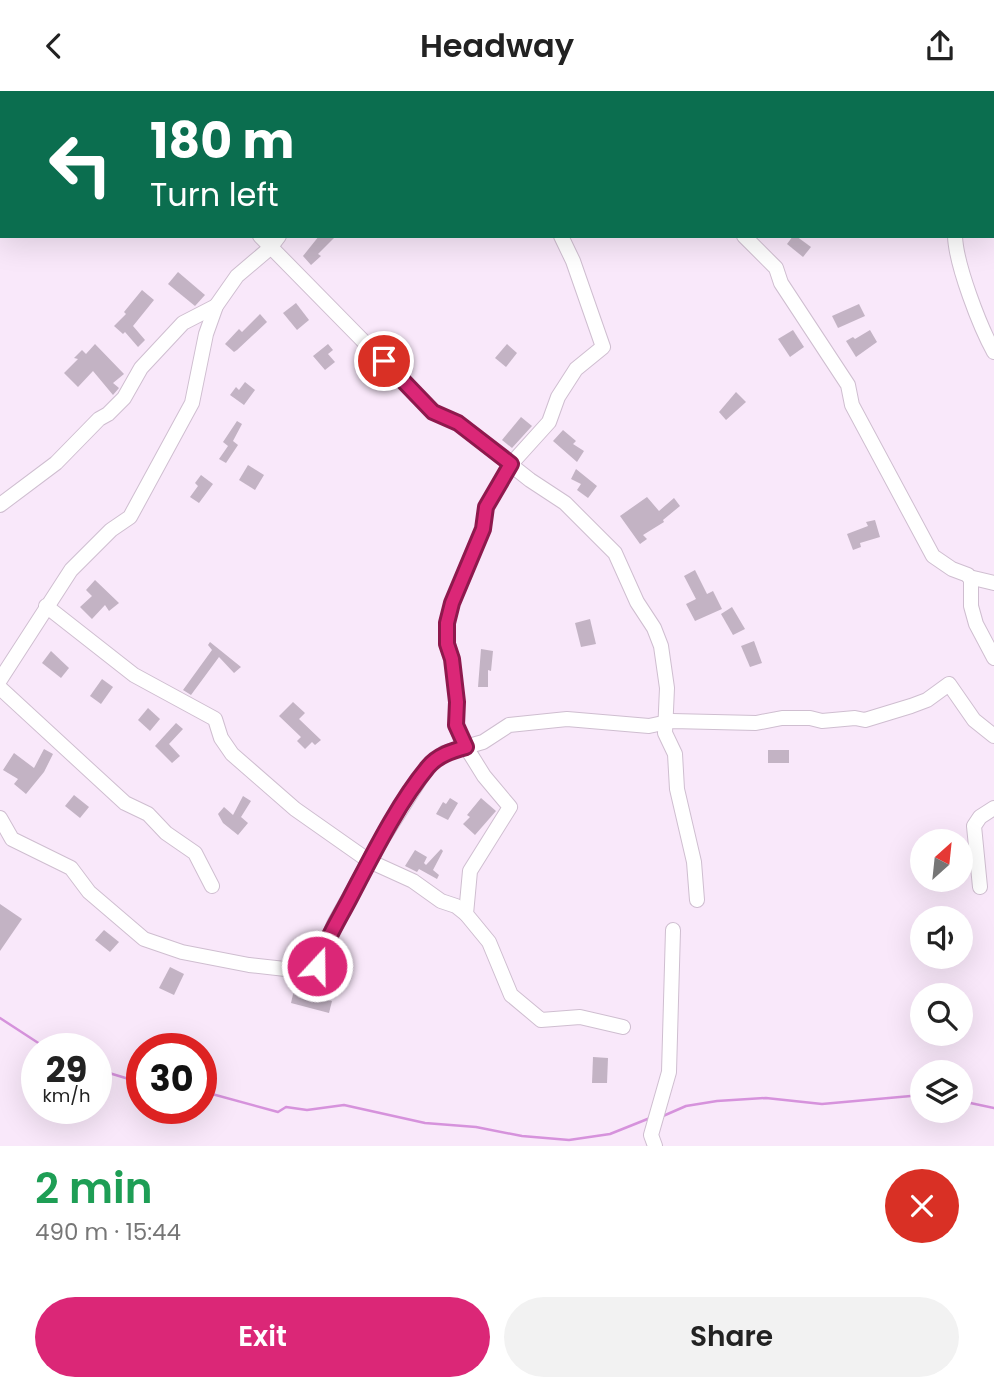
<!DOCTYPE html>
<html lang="en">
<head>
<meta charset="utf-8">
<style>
	:root { --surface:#fff; --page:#f2f2f2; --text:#222; --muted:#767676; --accent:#db2777 }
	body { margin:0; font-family:Poppins,sans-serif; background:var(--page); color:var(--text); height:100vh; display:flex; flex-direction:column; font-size:26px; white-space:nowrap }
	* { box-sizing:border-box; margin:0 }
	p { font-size:23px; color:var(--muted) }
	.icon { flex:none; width:38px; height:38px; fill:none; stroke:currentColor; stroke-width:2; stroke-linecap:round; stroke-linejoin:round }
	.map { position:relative; height:1055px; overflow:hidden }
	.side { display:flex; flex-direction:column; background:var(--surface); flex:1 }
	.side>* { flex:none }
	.hud { position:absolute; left:0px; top:0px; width:994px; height:147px; box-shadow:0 7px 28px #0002; background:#0b6e4f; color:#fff; overflow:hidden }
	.needle { width:46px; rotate:27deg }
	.fabs { position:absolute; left:910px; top:738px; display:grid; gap:14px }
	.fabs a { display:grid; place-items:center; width:63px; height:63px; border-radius:50%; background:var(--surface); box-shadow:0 7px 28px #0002; font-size:35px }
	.speed { position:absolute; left:21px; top:942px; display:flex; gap:14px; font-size:35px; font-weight:700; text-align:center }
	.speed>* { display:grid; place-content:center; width:91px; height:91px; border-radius:50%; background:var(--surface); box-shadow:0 7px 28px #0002; line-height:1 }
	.speed small { font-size:18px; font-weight:400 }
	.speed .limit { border:10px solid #d22; background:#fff; color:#111 }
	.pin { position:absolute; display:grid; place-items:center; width:60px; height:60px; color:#fff; margin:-30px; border:4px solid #fff; border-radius:50%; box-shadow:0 2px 7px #0007 }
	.me { position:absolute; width:77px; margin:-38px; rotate:21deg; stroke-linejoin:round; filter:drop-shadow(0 0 5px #0008) }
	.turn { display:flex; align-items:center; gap:24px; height:147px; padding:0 35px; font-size:32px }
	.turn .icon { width:91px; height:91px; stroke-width:2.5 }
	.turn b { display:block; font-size:49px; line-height:60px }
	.round { display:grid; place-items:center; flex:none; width:74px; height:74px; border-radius:37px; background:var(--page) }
	.headline { display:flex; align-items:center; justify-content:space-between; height:119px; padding:0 35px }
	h1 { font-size:42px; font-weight:600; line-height:52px; color:#1e9e55 }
	.action { display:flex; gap:14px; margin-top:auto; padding:14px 35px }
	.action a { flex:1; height:80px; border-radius:42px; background:var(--accent); color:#fff; font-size:28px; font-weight:600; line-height:80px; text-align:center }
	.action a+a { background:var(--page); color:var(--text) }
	header { display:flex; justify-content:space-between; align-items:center; height:91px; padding:0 35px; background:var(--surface); font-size:32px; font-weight:600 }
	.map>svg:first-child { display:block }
</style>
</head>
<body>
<header><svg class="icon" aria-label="back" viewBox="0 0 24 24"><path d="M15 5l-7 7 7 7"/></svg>Headway<svg class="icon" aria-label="share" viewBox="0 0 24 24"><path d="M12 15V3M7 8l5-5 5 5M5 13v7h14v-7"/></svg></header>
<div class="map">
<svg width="994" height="1055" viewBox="0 0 994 1055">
	<rect width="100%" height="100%" fill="#f9e8fa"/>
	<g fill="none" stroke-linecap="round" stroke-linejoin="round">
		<g stroke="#d692dc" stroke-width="2.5">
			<polyline points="0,927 46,957"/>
			<polyline points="96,978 142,992"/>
			<polyline points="201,1000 278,1021 286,1016 307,1019 344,1014 425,1032 476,1036 522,1045 569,1049 610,1043 650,1027"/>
			<polyline points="961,1010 994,1017"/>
			<polyline points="663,1025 686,1015 717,1010 766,1007 822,1013 922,1004"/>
		</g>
	</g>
	<g fill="#c3b3c4">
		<polygon points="319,145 336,145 318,163 321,165 311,174 303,165"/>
		<polygon points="793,145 796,145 811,156 803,166 787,153"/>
		<polygon points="178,181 205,204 195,215 168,193"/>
		<polygon points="142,199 154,209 133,235 145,249 138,256 125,241 123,243 114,235 126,223 124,221"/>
		<polygon points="296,212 309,229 297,239 283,222"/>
		<polygon points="859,213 865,225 838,237 832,225"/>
		<polygon points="260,223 267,231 237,259 234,261 225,253 239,238 242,241"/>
		<polygon points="793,239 804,256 790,266 778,248"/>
		<polygon points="870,239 877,251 856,266 846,250 853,246 855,248"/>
		<polygon points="95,253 124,283 113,292 119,297 113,304 93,280 78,296 64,282 78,268 74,267 82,259 86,263"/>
		<polygon points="328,253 333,259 328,263 335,271 325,279 313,265"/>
		<polygon points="507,253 517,262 506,276 495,267"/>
		<polygon points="245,291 255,299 244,314 230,304 236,296 239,299"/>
		<polygon points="736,301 746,311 726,329 719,321"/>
		<polygon points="521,326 532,335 512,357 502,349"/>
		<polygon points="237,330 242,333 233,350 238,354 226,372 219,368 228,355 223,351"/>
		<polygon points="563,339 576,350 573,353 584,360 577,371 553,350"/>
		<polygon points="248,374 264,384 255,399 239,389"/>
		<polygon points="576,378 597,395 588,407 577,399 581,393 571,388"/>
		<polygon points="201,384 213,393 199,412 190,406 198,395 195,392"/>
		<polygon points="647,406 659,420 674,407 680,415 663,429 664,431 643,444 647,448 640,453 620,425"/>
		<polygon points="875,429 880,446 860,452 861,456 853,459 847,443 868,435 866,431"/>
		<polygon points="695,479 707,503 713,500 722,518 695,530 686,513 696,508 684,485"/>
		<polygon points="95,489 119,512 109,520 105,514 92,528 80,516 92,505 86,499"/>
		<polygon points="732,516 745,538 733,544 721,523"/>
		<polygon points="590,528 596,553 581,556 575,532"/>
		<polygon points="754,550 762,572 750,576 741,555"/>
		<polygon points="210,551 241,576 234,582 219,566 191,604 183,599 212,559 208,554"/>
		<polygon points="481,558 493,560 491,580 488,579 488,596 478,596"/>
		<polygon points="51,560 69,577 61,587 42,572"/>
		<polygon points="102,588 113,596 101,613 90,605"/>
		<polygon points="293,611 305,622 299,628 321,649 315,654 312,651 305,658 297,650 301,646 279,625"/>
		<polygon points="148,617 160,628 150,640 138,629"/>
		<polygon points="176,632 183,638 169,653 180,665 172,672 155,655"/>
		<polygon points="44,658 53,663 44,681 26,703 14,693 18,688 3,679 14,662 34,677"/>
		<rect x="768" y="659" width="21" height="13"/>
		<polygon points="74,704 89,716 80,727 65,715"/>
		<polygon points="243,705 251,710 241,726 248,732 238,744 223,732 218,723 224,716 233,724"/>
		<polygon points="450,707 458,712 448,729 436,723 443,711 446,713"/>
		<polygon points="481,707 496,720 475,744 463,733 470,726 467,724"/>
		<polygon points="441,758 443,760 433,779 439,784 437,788 419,778 417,781 405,775 415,759 427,766 424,772 426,774"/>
		<polygon points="0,813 22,828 0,860"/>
		<polygon points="104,839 119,851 110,861 95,849"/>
		<polygon points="170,876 184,883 174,904 159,897"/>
		<polygon points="294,899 315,902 314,906 332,910 329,922 291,912"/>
		<polygon points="593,966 608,967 607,992 592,992"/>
	</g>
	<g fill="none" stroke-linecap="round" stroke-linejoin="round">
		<g stroke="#cfbed0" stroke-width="16">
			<g id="minor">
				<polyline points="19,0 19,2"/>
				<polyline points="133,0 134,2"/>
				<polyline points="481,0 482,2"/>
				<polyline points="625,0 626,2"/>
				<polyline points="912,0 912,2"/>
				<polyline points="119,2 120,0"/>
				<polyline points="145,2 151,0"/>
				<polyline points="399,2 402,0"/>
				<polyline points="992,105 994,105"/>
				<polyline points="260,145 433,321 458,332 530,389 565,412 615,462 637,511 654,537 661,555 667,597 665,642 675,663 677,698 694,771 697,809"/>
				<polyline points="561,145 573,170 603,256 576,278 558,306 549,331 511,373 486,416 483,438 452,512 447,532 448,553 452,568 457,612 456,634 461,648 484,685 510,716 470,780 466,823 489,851 511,904 541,929 580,926 623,936"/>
				<polyline points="744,145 776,177 781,192 848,294 852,314 933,465 952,478 968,484 971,489 971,515 976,533 994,567"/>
				<path d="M955 145C956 174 980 236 994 261"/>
				<polyline points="0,414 56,372 99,328 108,323 124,307 141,277 183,232 216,215"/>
				<polyline points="969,486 994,492"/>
				<polyline points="46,515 134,584 215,628 221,647 232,663 295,718 369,770 413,790 441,810 456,815 466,823"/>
				<polyline points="0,589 71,479 111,439 130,426 192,312 206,243 216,215 237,185 270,157 279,145"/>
				<polyline points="0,597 125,712 148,723 166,742 195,762 212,795"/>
				<polyline points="0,727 12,748 71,777 89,801 144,848 182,861 249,874 312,881 317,875 334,833 376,758 429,674 444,662 483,651 509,634 567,628 649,635 672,630 756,632 782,627 810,627 822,630 855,627 865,629 911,615 927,609 949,593 974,629 994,645"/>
				<polyline points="980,796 974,735 980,726 994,717"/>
				<polyline points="655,1055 651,1044 669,981 673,839"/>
			</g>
		</g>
		<use href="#minor" stroke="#fff" stroke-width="14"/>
	</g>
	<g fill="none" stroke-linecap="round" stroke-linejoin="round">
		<g stroke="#8e194d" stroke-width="18">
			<path id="route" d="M317 875C325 850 338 830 350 807 372 765 398 712 428 676 438 664 452 660 466 656L456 634 457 611 452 568 447 553V532L452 512 483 438 486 416 511 373 458 332 433 321 384 270"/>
		</g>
		<use href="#route" stroke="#db2777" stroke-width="12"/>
	</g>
</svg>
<div class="fabs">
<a><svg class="needle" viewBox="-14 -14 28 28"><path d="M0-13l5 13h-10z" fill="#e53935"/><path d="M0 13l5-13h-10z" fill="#767676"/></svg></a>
<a><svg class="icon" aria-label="sound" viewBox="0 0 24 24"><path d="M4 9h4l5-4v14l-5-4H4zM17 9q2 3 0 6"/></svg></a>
<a><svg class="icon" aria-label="search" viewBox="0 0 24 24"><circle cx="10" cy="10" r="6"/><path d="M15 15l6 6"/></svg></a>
<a><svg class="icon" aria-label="layers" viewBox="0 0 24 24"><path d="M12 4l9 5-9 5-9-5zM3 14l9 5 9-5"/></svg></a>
</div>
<div class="speed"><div>29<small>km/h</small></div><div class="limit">30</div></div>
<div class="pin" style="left:384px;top:270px;background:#d93025"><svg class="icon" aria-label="arrive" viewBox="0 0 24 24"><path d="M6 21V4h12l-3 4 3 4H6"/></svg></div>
<svg class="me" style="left:317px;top:875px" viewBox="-20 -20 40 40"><circle r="17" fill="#db2777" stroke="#fff" stroke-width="3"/><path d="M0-11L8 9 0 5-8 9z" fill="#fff"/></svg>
<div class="hud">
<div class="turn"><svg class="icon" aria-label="left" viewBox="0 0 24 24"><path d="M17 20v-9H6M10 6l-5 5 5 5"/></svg><div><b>180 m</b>Turn left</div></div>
</div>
</div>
<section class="side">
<div class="headline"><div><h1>2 min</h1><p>490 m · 15:44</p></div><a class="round" style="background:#d93025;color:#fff"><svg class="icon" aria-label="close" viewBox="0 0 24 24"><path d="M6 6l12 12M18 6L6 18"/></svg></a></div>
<div class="action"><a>Exit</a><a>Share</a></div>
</section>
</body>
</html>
